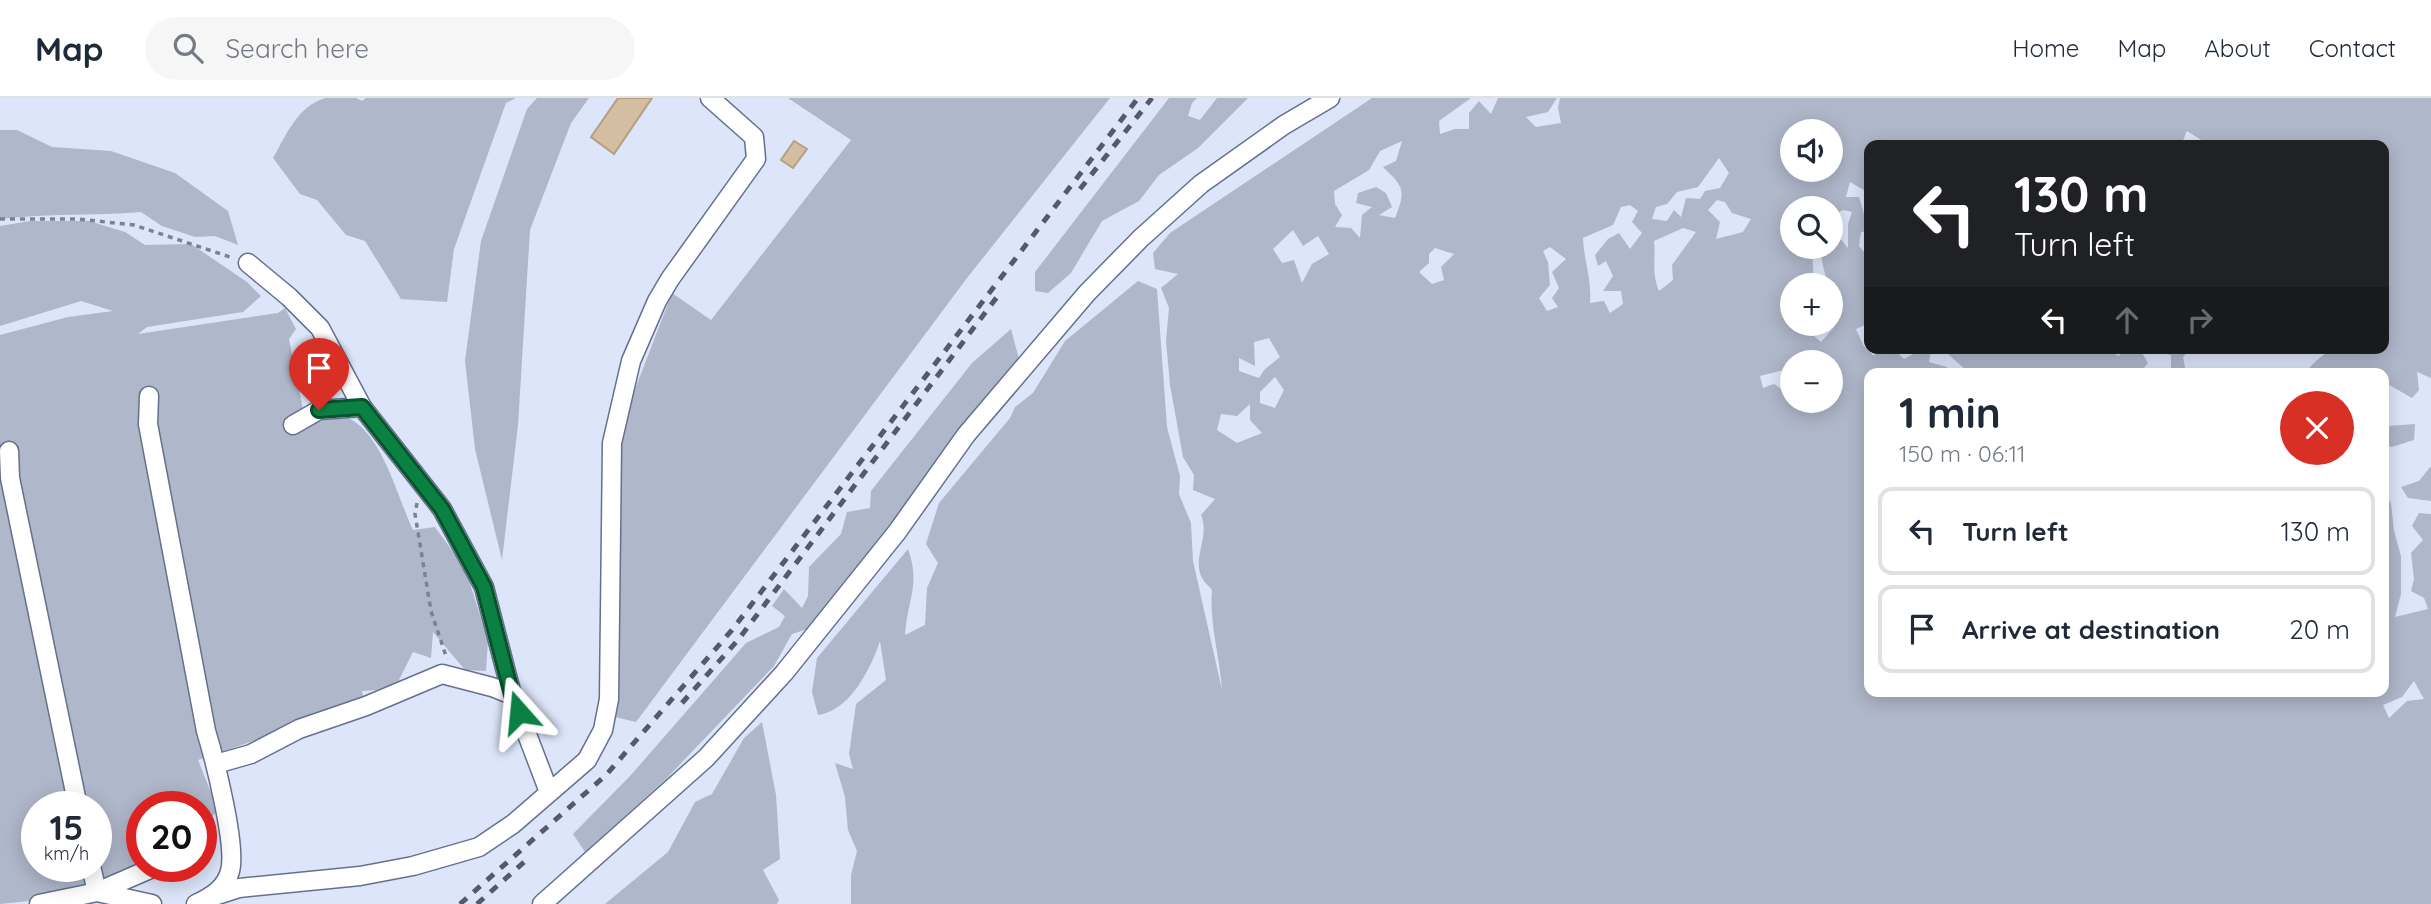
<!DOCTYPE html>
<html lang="en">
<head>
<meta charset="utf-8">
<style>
	:root { --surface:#fff; --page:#f6f6f7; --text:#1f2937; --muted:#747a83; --line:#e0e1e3 }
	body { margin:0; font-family:Quicksand,sans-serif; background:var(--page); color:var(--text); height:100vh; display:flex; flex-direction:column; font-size:26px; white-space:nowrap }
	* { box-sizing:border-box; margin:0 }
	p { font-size:23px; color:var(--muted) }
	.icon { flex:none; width:38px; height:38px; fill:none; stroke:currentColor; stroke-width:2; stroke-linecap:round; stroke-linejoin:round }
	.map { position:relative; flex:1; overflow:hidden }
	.side { position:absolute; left:1864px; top:270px; width:525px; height:329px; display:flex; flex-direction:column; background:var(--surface); border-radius:14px; box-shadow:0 4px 18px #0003 }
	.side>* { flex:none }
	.top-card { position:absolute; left:1864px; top:42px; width:525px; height:214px; border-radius:14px; box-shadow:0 4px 18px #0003; background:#202124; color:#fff; overflow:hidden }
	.buttons { position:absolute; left:1780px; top:21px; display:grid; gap:14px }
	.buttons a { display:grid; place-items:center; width:63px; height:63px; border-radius:50%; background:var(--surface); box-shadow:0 4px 18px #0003; font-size:35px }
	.speed { position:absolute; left:21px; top:693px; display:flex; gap:14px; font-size:35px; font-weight:700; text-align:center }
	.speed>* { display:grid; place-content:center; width:91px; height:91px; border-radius:50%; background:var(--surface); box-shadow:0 4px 18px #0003; line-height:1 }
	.speed small { font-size:18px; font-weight:400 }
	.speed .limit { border:10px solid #d22; background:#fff; color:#111 }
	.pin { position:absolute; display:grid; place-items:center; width:60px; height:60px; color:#fff; margin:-72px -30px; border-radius:50% 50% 50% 0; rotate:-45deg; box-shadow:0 0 7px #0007 }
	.pin .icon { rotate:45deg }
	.me { position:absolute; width:77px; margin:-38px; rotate:342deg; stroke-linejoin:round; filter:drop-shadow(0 0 5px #0008) }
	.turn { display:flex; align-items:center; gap:24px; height:147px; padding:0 35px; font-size:32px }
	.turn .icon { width:91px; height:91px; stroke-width:2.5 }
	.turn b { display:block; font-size:49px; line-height:60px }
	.lanes { display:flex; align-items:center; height:66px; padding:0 35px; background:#0003; justify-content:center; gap:35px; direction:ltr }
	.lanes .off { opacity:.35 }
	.round { display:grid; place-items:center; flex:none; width:74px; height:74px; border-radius:37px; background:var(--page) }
	.headline { display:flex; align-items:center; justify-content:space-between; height:119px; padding:0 35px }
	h1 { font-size:42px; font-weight:700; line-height:52px }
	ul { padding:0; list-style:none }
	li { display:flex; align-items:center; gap:21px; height:88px; margin:0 14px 10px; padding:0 21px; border:4px solid var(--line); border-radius:14px }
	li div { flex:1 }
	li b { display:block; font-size:26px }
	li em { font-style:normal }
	header { display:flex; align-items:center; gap:42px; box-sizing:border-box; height:98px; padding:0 35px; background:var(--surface); border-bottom:2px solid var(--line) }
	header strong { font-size:33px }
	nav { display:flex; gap:38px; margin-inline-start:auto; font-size:24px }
	.search { width:490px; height:63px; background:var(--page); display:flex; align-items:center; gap:18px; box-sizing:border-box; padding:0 24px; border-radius:38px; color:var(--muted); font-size:26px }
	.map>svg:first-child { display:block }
</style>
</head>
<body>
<header>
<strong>Map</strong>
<div class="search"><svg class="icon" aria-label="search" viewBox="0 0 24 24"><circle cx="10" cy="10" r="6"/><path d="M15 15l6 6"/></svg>Search here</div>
<nav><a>Home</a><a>Map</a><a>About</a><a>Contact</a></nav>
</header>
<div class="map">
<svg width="2431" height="806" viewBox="0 0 2431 806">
	<rect width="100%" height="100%" fill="#dce5f9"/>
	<g fill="#afb7ca" fill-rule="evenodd">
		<path d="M325 0H356L362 3 366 0H516L506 5 454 151 447 204 401 201 365 143 346 137 317 102 300 96 273 60C287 36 297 9 325 0Z"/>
		<polygon points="537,0 589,0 571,25 530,132 518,327 502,462 475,351 465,263 481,143 527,11"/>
		<polygon points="788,0 1110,0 967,180 636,624 615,619 616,440 620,330 672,195 711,222 851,42"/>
		<polygon points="1169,0 1197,0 1192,5 1188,18 1200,22 1217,0 1248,0 1198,50 1159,77 1139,103 1102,123 1071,175 1048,195 1035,193 1035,174"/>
		<path d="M1372 0H1471L1439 23 1440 36 1455 31H1469V15L1479 3 1491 16 1498 0H1557L1548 14 1526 19 1536 29 1561 25 1558 10 1560 0H2431V280L2417 274 2419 292 2412 300 2384 284V275H2311L2309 270C2335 242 2348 250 2384 250V47H2204L2203 43 2187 33 2181 47H1869V95L1850 84 1846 99H1859L1864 116H1869V133L1861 134 1859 148 1869 160V231L1865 227 1856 231 1863 247 1874 258 1878 250H1893L1904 261 1915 255 1912 250H1931L1929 264 1947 269 1948 275H1904L1901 272 1899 275H1869V593H2384V395L2391 405 2394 433 2401 458V496L2395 519 2428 511 2424 500 2411 493 2414 481 2411 455 2423 442 2412 428 2419 415 2431 416V806H851V777L857 753 848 732 845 699 835 665 853 671 849 656 856 606 886 582 880 543C871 570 850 613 818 617L812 594 817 560 908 451C921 488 907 502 905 537L925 527 927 490 938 465 926 446 939 405 1010 320 1015 309 1033 295 1065 243 1138 183 1157 191 1167 329 1180 378 1179 396 1191 425 1193 463 1222 592C1220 559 1209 525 1212 492 1209 488 1203 483 1201 478 1193 458 1210 438 1201 417L1215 401 1193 392 1194 377 1183 359 1170 287 1166 243 1169 210 1161 190 1178 176 1155 171 1153 155 1170 135ZM1792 33H1830V72H1792ZM1402 43 1396 63 1383 69C1404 89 1406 92 1395 120L1379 117 1392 109 1386 95 1376 89 1358 95 1356 105 1372 109 1362 117 1360 140 1351 130 1335 129 1342 117 1335 106 1334 93 1369 72 1380 53ZM1719 60 1729 75 1720 90 1705 93 1700 101 1686 100 1681 119 1674 112 1667 123 1652 121 1656 109 1667 106 1677 94 1698 89ZM1717 102 1725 104 1732 115 1751 121 1743 134 1716 141 1720 124 1708 112ZM1630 107 1638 113 1632 124 1642 135 1630 151 1619 135 1608 141 1595 157 1598 168 1606 163 1613 178 1603 193H1621L1623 206 1610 215 1604 203 1590 205C1592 182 1584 163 1583 140L1613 127 1621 109ZM1792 110H1830L1831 118 1843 112 1852 114 1848 126V150L1831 129 1830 149H1821C1820 169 1831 189 1834 209L1831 212V224L1834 229 1821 244 1807 232 1810 226H1792V187H1814L1812 149H1792ZM1683 130 1696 134 1672 167 1673 182 1659 193C1651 172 1656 163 1654 143ZM1293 132 1303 148 1318 138 1329 156 1312 166 1302 185 1294 162 1282 165 1273 151ZM1550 149 1566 161 1552 174 1559 190 1552 200 1558 209 1547 213 1539 200 1550 187 1548 164 1543 153ZM1435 150 1454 156 1441 169 1444 182 1432 186 1419 174 1429 165V156ZM1269 240 1280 259 1264 272 1259 280 1239 273V260L1255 268 1254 244ZM1792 264H1830V303H1792V290L1786 294 1774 286 1763 290 1760 278 1788 271 1792 273ZM1275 279 1284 292 1275 310 1260 305V294ZM1250 306V322L1262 335 1237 345 1217 332 1221 316 1237 318ZM2414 583 2424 601 2407 603 2389 620 2383 607 2402 599Z"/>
		<path d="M0 32H17L52 49 111 53 175 75 228 113 238 147 215 138 195 139 162 128 141 114C94 118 47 115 0 121Z"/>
		<path d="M30 123H89L125 134 145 147 191 146 247 184 261 198 243 214 147 229 138 236 278 215 285 210 296 231 289 241 306 326C314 324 324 318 332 317 378 315 397 399 413 432L435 429 465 470 488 542 486 573 465 572 433 534 431 560 413 554 398 584 376 592 362 593 364 605 198 662 218 712 201 731V709H142V768L58 800 0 806V237L68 219 113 213 81 203 0 228V128ZM37 709H96V768H37Z"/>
		<polygon points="1011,231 1019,261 899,421 811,530 792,536 774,568 665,682 585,754 573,736 631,677 746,545 779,529 785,518 772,508 784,491 802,510 808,498 809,469 841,436 847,414 870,410 871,393 972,265"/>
		<polygon points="1949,250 2111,250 2110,254 2119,258 2123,250 2139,250 2148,265 2140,275 1966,275 1967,273 1947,255"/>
		<polygon points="2159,250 2249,250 2241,255 2225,250 2213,256 2191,251 2183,259 2186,275 2171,275 2171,257 2157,253"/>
		<polygon points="2384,324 2388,328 2415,326 2414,342 2392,349 2384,347"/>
		<polygon points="2431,368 2431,403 2408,400 2401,389 2419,383"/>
		<polygon points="762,624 776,697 780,761 763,772 779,802 777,806 605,806 668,754 695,704 712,696 744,640"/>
	</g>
	<g fill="#d3bea2" stroke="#b59f81" stroke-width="2">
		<polygon points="618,0 652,0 614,56 591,39"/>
		<polygon points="794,43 807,51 793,70 781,62"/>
	</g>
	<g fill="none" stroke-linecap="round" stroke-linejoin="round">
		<g stroke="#65708e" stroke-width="21">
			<g id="minor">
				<polyline points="248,165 289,199 320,230 362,309 442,411 484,489 512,597 549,694"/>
				<path d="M149 298 148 326 206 633C214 659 237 748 230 773 226 790 211 799 196 806"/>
				<polyline points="293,327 319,312 362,309"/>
				<polyline points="9,353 10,380 78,709"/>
				<polyline points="216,666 251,656 299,631 366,608 442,576 492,589 512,597"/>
				<polyline points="91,768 97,794 157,768"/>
				<polyline points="211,799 239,790 360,778 413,768 479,749 513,726 587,662 603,632 609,601 612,345 631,263 657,203 670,181 756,61 754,39 710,0"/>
				<polyline points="39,806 97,794 152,806"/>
				<polyline points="542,806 706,660 784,575 897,434 966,337 1087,195 1141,140 1201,86 1284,27 1330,0"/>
			</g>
		</g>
		<g stroke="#7b8292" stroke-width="3.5" stroke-dasharray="5 5" stroke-linecap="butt">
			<polyline points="0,121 78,121 134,127 233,160"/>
			<polyline points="417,405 415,416 431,513 447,561"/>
		</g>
		<use href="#minor" stroke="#fff" stroke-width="18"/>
		<g stroke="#545a69" stroke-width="5" stroke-dasharray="9 9" stroke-linecap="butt">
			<polyline points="1080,91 1152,0"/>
			<polyline points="682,605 738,542 997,199"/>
			<polyline points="460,806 606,677 732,532 1138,0"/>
			<polyline points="477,806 524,764"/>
		</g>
	</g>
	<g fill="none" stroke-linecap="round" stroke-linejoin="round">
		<g stroke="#07532c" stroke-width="18">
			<polyline id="route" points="319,312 362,309 442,411 484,489 512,597 519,614"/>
		</g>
		<use href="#route" stroke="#0b8043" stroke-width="12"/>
	</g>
</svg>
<div class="buttons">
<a><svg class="icon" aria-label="sound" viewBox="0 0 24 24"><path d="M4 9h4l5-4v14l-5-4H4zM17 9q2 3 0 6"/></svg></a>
<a><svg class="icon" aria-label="search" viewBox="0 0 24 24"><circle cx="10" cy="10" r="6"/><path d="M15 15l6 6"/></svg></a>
<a>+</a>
<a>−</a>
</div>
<div class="speed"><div>15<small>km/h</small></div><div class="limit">20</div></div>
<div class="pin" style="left:319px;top:312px;background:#d93025"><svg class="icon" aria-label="arrive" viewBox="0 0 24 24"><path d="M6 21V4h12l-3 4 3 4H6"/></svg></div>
<svg class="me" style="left:519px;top:614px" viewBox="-20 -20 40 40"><path d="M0-17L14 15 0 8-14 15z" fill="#0b8043" stroke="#fff" stroke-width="4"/></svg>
<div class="top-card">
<div class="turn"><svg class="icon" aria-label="left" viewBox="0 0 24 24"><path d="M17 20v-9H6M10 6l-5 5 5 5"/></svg><div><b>130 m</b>Turn left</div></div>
<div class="lanes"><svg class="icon" aria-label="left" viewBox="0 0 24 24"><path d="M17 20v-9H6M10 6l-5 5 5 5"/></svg><svg class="icon off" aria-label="ahead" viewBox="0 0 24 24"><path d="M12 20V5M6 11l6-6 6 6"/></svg><svg class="icon off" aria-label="right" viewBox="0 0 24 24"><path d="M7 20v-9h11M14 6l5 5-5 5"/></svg></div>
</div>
<section class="side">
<div class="headline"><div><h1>1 min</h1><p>150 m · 06:11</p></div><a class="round" style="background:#d93025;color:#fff"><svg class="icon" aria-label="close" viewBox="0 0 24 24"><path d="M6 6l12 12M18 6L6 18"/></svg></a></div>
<ul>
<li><svg class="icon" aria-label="left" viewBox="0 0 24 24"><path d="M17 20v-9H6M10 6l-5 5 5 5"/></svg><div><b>Turn left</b></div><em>130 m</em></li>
<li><svg class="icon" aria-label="arrive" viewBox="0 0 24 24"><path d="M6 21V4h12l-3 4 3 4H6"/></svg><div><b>Arrive at destination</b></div><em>20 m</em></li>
</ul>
</section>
</div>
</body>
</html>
